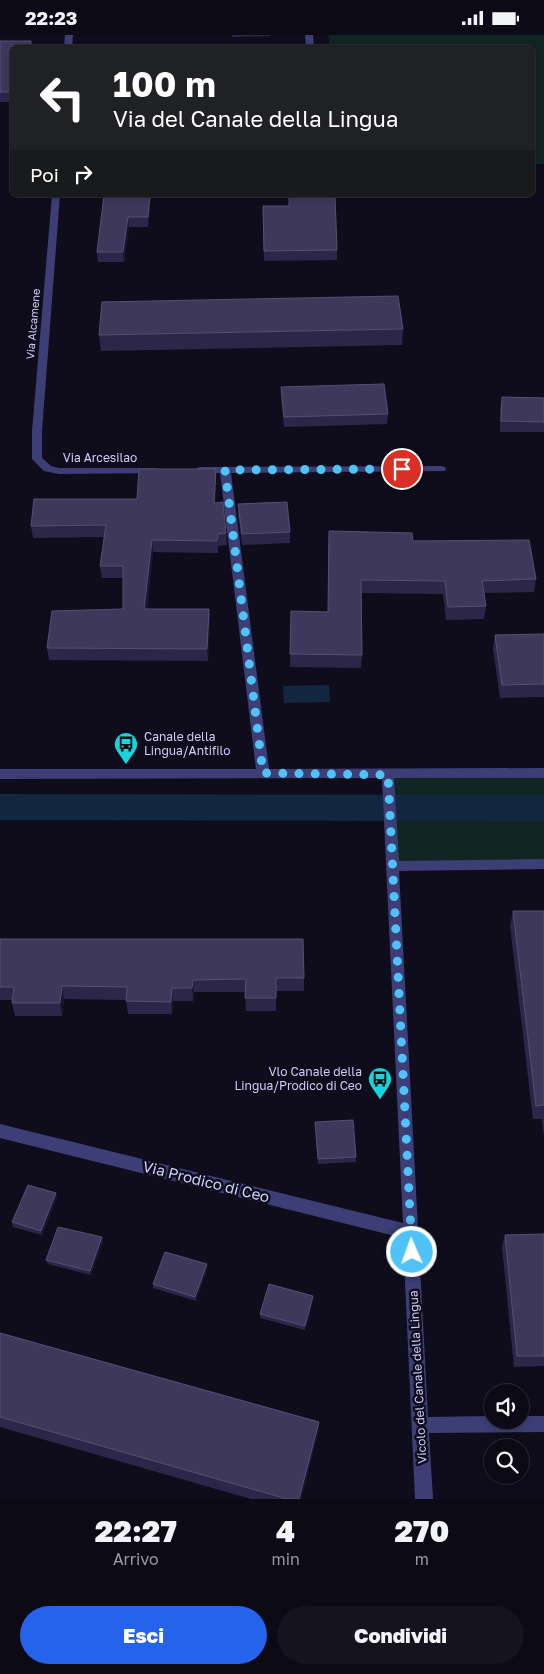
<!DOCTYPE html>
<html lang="it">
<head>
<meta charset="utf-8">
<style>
	:root { --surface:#0b0a15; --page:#14131e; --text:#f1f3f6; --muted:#9a9aa0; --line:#2b2b34; --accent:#2563eb }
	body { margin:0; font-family:"Golos Text",sans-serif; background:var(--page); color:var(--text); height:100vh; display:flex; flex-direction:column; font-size:19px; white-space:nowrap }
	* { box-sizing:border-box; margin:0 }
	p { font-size:16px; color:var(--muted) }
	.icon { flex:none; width:28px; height:28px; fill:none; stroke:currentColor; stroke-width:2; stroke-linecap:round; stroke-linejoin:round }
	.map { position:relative; height:1464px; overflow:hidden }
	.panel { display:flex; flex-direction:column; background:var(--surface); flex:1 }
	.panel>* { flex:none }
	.guide { position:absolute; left:10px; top:10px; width:525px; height:152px; border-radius:8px; box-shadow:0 2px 8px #0003,0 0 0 1px var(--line); background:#202124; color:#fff; overflow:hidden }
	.fabs { position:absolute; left:484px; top:1349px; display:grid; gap:10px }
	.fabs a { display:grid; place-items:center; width:45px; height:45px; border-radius:50%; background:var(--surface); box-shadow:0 2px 8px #0003,0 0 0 1px var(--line); font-size:25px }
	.pin { position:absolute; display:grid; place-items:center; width:42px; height:42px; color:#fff; margin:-21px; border:2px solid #fff; border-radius:50%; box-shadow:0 1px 5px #0007 }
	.me { position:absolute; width:55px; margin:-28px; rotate:358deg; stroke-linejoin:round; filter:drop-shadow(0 0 4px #0008) }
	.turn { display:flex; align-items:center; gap:18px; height:105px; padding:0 20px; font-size:22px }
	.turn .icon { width:65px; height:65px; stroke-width:2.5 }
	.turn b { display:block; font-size:35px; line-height:42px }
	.then { display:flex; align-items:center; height:48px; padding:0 20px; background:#0003; gap:10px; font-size:19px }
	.eta { display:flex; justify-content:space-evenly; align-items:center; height:85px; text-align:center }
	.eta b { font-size:30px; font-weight:800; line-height:35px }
	.button { display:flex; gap:10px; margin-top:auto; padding:10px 20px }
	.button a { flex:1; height:58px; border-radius:30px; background:var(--accent); color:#fff; font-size:20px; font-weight:800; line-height:58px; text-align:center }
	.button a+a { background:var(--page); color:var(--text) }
	.status { display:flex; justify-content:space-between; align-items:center; height:35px; padding:0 25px; background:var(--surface); direction:ltr }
	.status svg { height:14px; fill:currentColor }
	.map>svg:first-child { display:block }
</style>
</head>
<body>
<div class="status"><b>22:23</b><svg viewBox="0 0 49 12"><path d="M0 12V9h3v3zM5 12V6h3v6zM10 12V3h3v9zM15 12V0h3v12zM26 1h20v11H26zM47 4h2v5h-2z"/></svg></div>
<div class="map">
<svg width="544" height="1464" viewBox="0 0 544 1464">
	<rect width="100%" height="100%" fill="#0f0d1c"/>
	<g fill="#112523">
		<polygon points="328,0 544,0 544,129 533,129 532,12 330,12"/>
		<polygon points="388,740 544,740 544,830 392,831"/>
	</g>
	<polygon fill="#122740" points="329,650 330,667 284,668 283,651"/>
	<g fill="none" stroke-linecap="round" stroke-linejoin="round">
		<polygon fill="#122740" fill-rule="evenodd" points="0,759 544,760 544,786 0,785"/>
		<g fill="#3d3e76" fill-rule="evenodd">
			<polygon points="65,0 73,0 72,12 64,12"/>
			<polygon points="305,0 313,0 314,12 306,12"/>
			<polygon points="52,160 60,160 42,396 42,423 51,431 59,433 156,433 160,434 161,436 160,438 59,439 44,436 32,424 32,396"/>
			<polygon points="441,431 445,432 446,434 445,436 231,438 269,734 544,733 544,743 394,743 399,826 544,824 544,834 399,836 428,1382 492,1381 492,1385 520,1385 520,1381 544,1381 544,1397 429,1398 433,1464 415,1464 403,1203 0,1103 0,1089 403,1188 382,743 0,744 0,734 256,734 220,438 199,438 194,435 199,432"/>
		</g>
	</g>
	<g fill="#2c2748">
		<polygon points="232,0 270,0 270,1 232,2"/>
		<polygon points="31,6 32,12 12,12 12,67 0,67 0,9"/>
		<polygon points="104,160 151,160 148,192 129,192 124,227 98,227 97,217"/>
		<polygon points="263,171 337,215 337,225 264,226"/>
		<polygon points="403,294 402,310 101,316 99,300"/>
		<polygon points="281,352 388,379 387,389 284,392 281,363"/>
		<polygon points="502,362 544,363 544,397 500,397 500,373"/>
		<polygon points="216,434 215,468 226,498 227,510 218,511 218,518 153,517 147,574 209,574 210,586 208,626 49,625 47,613 123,574 123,543 102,543 100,531 104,502 33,503 31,491 137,464"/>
		<polygon points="238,469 290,497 290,508 242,510 238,479"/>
		<polygon points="413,506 536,544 534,557 484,558 486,571 484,584 446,585 443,559 361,558 362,620 361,633 290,632 291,576 328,577 328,509"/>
		<polygon points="544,599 544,662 500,663 493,614 495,600"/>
		<polygon points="513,876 544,876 544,1102 542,1084 533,1084 510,891"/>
		<polygon points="0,904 304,943 304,956 276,956 276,976 246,976 245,957 194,957 193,966 173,966 172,979 128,979 126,965 64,964 62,981 15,981 12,968 12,965 0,965"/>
		<polygon points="315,1087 356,1122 356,1127 318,1129"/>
		<polygon points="56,1158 57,1163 42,1200 13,1192 12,1187"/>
		<polygon points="544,1199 544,1331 514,1332 502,1211 505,1200"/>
		<polygon points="102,1202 103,1207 91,1240 48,1229 46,1225"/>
		<polygon points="207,1234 196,1266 153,1253 153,1249"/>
		<polygon points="313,1265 305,1295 260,1283 260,1279"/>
		<polygon points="0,1298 319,1387 318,1398 301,1464 251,1464 0,1392"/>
	</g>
	<g fill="#19152f">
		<polygon points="150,160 151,160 148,192 148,182"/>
		<polygon points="128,182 129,192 124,227 123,217"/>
		<polygon points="216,434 216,446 215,480 214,468"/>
		<polygon points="152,505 153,517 145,586 144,574"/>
		<polygon points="209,574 210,586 208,626 207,614"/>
		<polygon points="193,945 194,957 193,966 192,953"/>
		<polygon points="62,951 64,964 62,981 60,968"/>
		<polygon points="172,953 173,966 172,979 171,967"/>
		<polygon points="56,1158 57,1163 42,1200 41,1196"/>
		<polygon points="102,1202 103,1207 91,1240 90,1236"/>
		<polygon points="207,1229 207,1234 196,1266 195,1262"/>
		<polygon points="313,1261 313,1265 305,1295 305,1291"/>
		<polygon points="319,1387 318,1398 301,1464 299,1464"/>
	</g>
	<g fill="#3e395b" stroke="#545074">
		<polygon points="0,6 31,6 31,12 12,12 12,57 0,57"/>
		<polygon points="104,160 150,160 148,182 128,182 123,217 97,217"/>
		<polygon points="289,160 335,160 337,215 264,216 263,171 289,171"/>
		<polygon points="398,261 403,294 99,300 102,267"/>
		<polygon points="384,349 388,379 284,382 281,352"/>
		<polygon points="502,362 544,363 544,387 501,386"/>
		<polygon points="139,434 216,434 214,468 223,467 226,498 218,499 217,506 152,505 144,574 209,574 207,614 47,613 52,576 123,574 123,531 100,531 106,490 31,491 34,464 137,464"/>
		<polygon points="287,467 290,497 242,499 238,469"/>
		<polygon points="329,496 412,498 413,506 529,505 536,544 482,546 486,571 448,572 445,546 361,545 362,620 290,619 291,576 328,577"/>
		<polygon points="544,599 544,649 502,650 495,600"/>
		<polygon points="513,876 544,876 544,1070 536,1071"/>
		<polygon points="0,904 303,904 304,943 276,943 276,963 245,963 246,944 193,945 192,953 172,953 171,967 126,966 127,952 62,951 60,968 12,968 14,952 0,952"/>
		<polygon points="353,1085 356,1122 318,1124 315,1087"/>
		<polygon points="28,1150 56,1158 41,1196 12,1187"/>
		<polygon points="58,1192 102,1202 90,1236 46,1225"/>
		<polygon points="544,1199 544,1321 517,1321 505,1200"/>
		<polygon points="165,1217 207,1229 195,1262 153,1249"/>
		<polygon points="269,1249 313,1261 305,1291 260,1279"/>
		<polygon points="0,1298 319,1387 299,1464 287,1464 0,1382"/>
	</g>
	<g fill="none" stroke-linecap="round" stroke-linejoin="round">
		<polyline stroke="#4fc3f7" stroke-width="9" stroke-dasharray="0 16.2" points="402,434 225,435 263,738 388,740 412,1217"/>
	</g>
	<defs>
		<g id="bus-pin" transform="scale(1.25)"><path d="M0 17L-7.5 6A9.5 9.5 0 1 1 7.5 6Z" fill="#16d4dd" stroke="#0f0d1c"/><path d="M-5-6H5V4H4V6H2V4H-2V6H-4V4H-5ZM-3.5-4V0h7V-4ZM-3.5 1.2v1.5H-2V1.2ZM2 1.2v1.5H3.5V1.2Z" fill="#111"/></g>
	</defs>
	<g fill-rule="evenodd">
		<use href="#bus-pin" x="126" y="709"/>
		<use href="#bus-pin" x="380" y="1044"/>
	</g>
	<g text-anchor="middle" stroke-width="5" stroke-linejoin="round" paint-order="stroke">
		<g font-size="11" fill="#cfcdfa" stroke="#0f0d1c">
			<text transform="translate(33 289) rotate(-85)" y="4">Via Alcamene</text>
		</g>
		<g font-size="12" fill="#cfcdfa" stroke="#0f0d1c">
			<text x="100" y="427">Via Arcesilao</text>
			<text transform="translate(418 1342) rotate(-93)" y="4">Vicolo del Canale della Lingua</text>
		</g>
		<g font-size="12" fill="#cfcdfa" stroke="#0f0d1c" text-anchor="start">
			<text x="144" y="706">Canale della<tspan x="144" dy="14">Lingua/Antifilo</tspan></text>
			<text x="362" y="1041" text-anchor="end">Vlo Canale della<tspan x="362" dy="14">Lingua/Prodico di Ceo</tspan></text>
		</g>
		<g font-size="15" fill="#cfcdfa" stroke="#0f0d1c">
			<text transform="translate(206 1147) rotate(14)" y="5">Via Prodico di Ceo</text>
		</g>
	</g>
</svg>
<div class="fabs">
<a><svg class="icon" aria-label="sound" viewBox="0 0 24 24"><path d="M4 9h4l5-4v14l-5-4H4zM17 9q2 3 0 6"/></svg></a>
<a><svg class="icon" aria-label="search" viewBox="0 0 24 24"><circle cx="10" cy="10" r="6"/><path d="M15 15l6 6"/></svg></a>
</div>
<div class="pin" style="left:402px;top:434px;background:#d93025"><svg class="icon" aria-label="arrive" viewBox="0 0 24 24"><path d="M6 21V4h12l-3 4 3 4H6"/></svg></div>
<svg class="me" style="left:412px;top:1217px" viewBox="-20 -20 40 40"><circle r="17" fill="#4fc3f7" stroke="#fff" stroke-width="3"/><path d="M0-11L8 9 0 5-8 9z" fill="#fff"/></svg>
<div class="guide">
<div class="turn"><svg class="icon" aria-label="left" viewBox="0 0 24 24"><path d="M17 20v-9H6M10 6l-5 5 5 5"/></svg><div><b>100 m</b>Via del Canale della Lingua</div></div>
<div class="then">Poi<svg class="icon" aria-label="right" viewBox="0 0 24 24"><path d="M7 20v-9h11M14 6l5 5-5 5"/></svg></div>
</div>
</div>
<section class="panel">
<div class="eta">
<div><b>22:27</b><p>Arrivo</p></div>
<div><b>4</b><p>min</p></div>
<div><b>270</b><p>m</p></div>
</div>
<div class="button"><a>Esci</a><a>Condividi</a></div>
</section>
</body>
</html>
